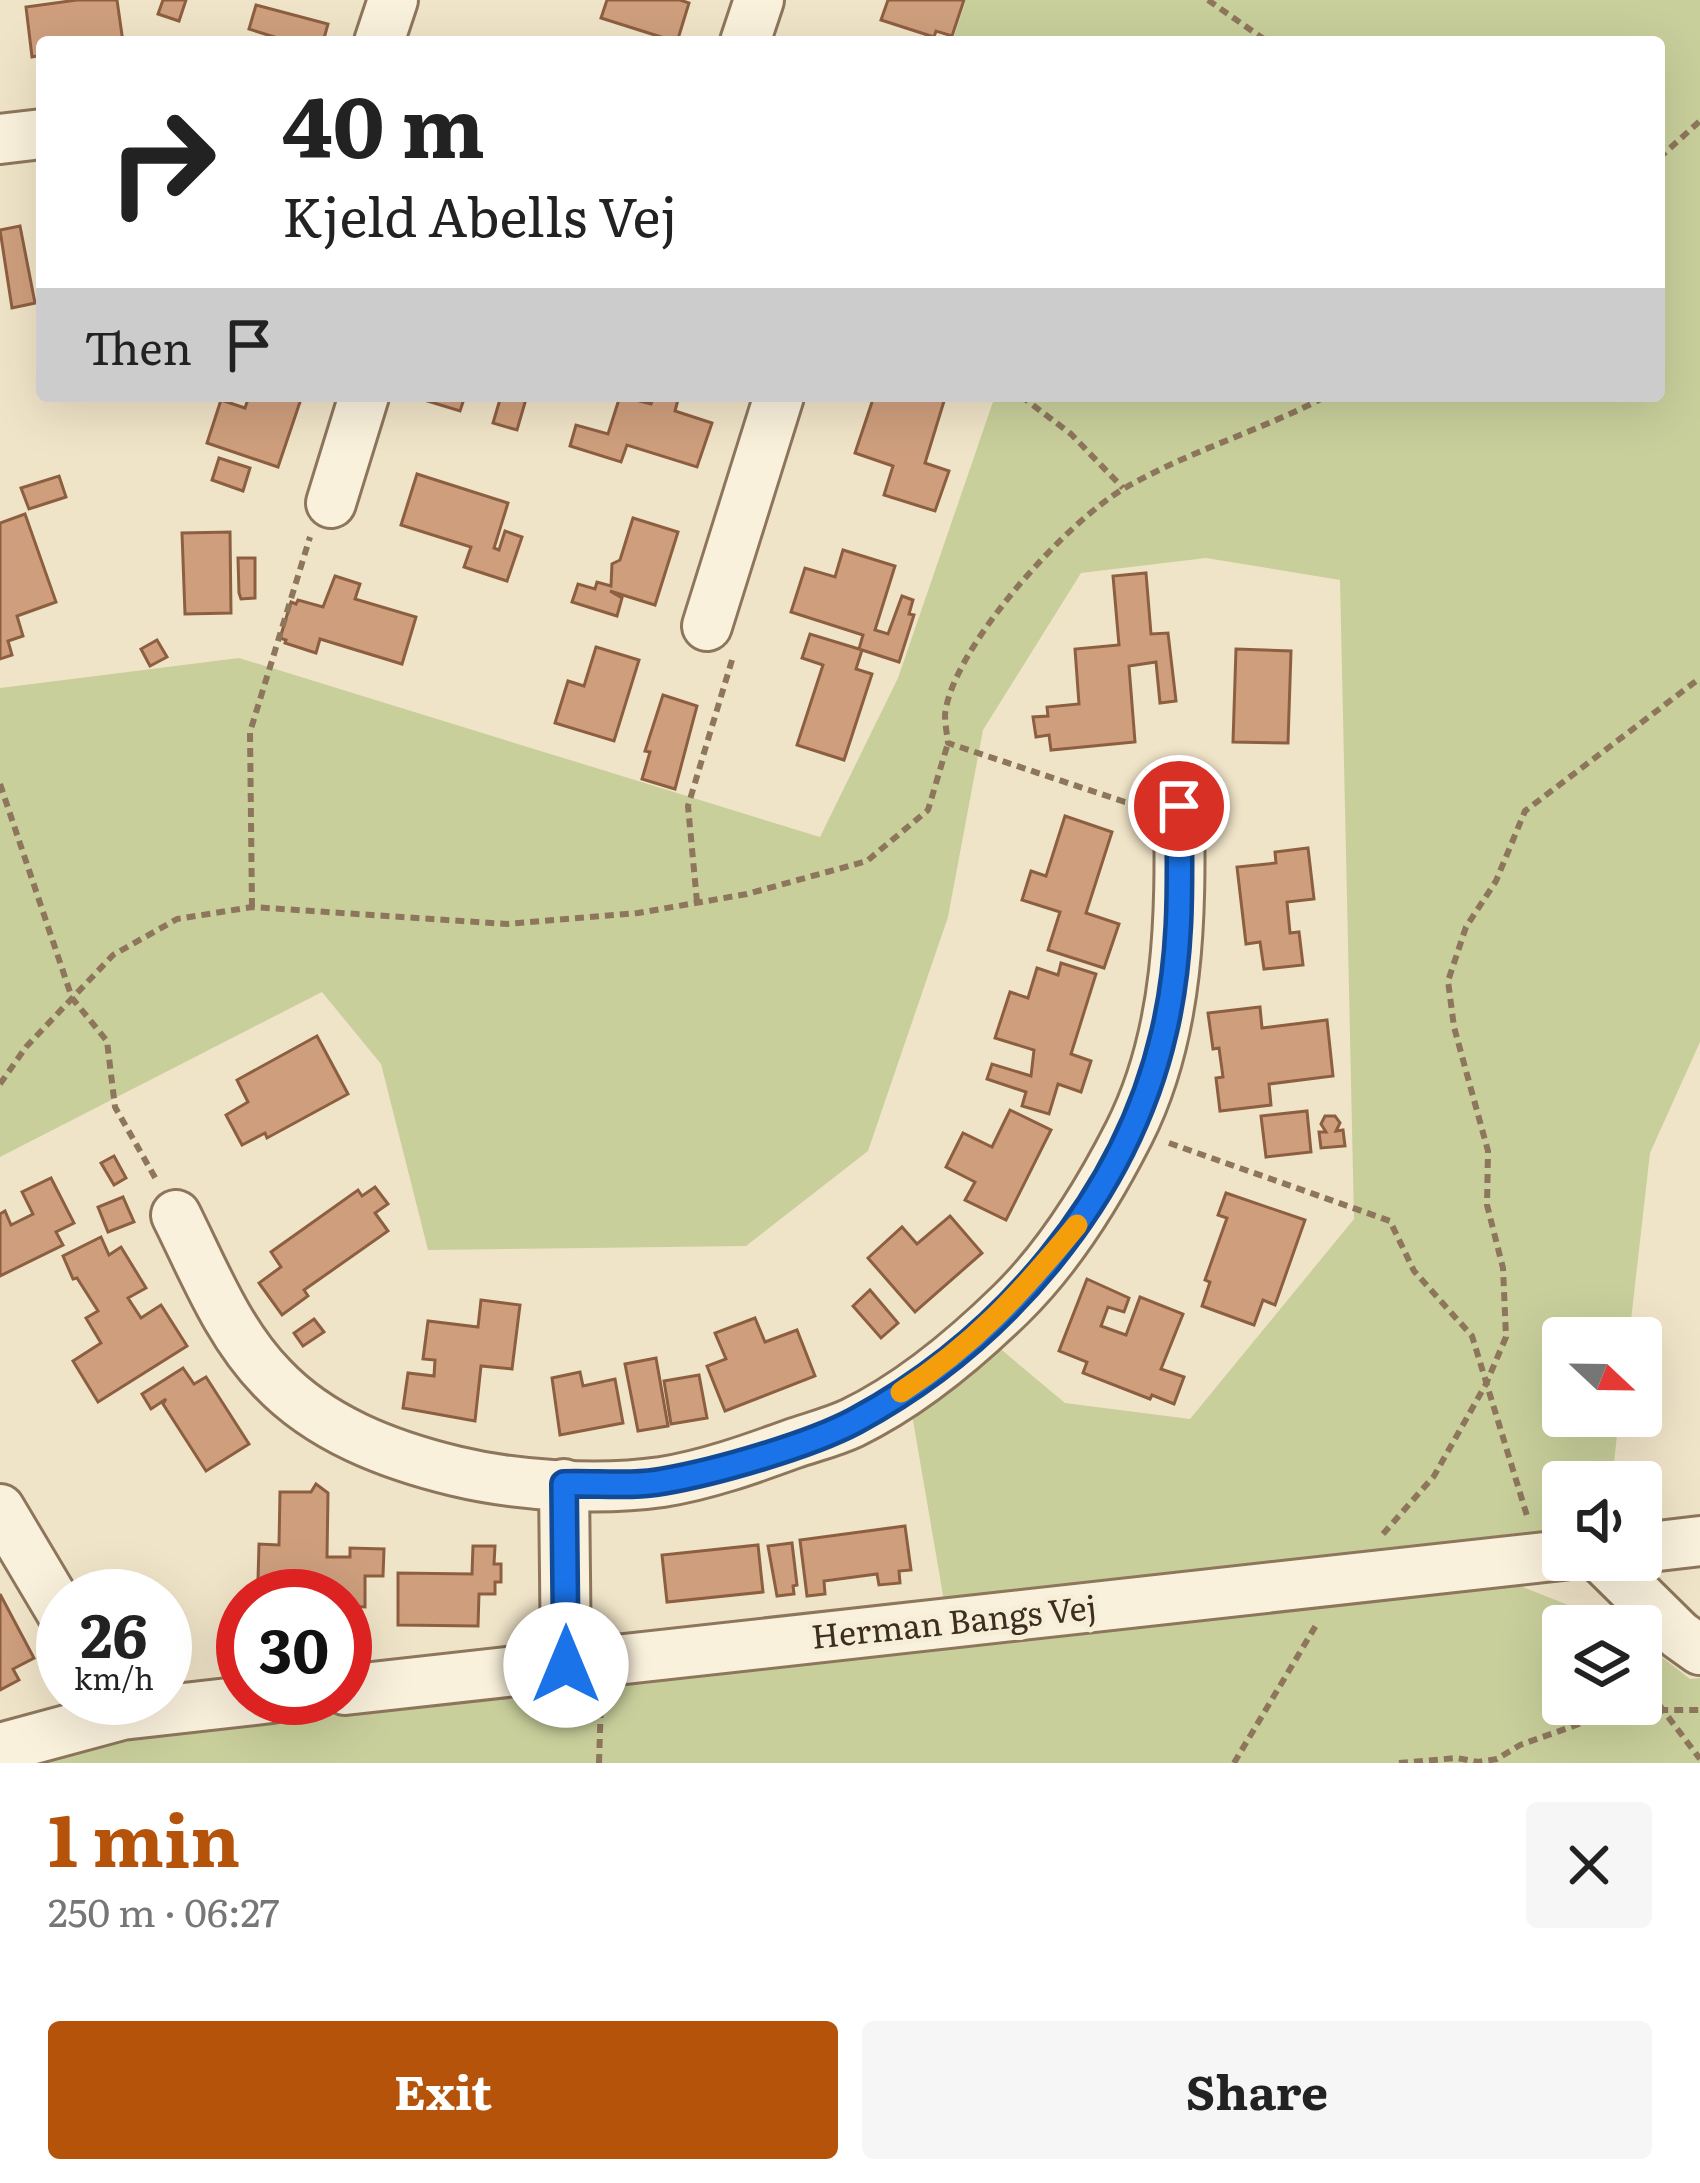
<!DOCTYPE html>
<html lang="en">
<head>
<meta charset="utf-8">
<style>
	:root { --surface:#fff; --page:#f6f6f6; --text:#222; --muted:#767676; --accent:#b45309 }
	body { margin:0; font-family:Literata,serif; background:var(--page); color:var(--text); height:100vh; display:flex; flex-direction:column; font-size:45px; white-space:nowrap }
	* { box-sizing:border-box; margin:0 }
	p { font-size:39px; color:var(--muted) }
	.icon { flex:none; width:66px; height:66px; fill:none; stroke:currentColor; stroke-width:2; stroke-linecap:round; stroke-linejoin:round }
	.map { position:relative; height:1763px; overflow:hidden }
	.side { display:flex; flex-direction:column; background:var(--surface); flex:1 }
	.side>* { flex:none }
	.guide { position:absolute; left:36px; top:36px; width:1629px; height:366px; border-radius:12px; box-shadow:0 12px 48px #0002; background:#fff; color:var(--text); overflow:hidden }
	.needle { width:78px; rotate:112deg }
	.tools { position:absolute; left:1542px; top:1317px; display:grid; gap:24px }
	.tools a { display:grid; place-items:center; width:120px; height:120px; border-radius:12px; background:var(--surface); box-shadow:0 12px 48px #0002; font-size:60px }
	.speed { position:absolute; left:36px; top:1569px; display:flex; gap:24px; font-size:60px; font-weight:700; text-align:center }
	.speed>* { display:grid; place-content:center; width:156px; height:156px; border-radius:50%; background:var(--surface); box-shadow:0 12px 48px #0002; line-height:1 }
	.speed small { font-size:30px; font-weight:400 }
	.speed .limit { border:18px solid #d22; background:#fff; color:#111 }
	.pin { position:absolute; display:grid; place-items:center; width:102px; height:102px; color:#fff; margin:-51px; border:6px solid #fff; border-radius:50%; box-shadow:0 3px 12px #0007 }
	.me { position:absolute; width:132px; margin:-66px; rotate:0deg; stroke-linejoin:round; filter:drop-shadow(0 0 9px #0008) }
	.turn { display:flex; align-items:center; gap:42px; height:252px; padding:0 48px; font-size:54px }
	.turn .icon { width:156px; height:156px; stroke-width:2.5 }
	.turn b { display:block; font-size:84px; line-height:102px }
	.then { display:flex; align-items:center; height:114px; padding:0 48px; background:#0003; gap:24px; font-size:45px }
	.round { display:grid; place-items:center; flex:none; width:126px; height:126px; border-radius:12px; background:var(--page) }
	.headline { display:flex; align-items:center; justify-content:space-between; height:204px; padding:0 48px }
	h1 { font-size:72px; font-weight:700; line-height:90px; color:var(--accent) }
	.primary-button { display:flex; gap:24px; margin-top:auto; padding:24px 48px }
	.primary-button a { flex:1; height:138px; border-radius:12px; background:var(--accent); color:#fff; font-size:48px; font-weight:700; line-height:138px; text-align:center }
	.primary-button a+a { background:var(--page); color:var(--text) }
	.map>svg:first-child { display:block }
</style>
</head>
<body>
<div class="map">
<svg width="1700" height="1763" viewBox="0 0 1700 1763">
	<rect width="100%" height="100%" fill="#f0e4c8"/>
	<g fill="#c9cf9b">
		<polygon points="966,0 1700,0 1700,1042 1650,1153 1629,1338 1563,1338 1563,1416 1619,1416 1612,1482 1563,1482 1563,1536 944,1601 910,1403 991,1341 1065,1403 1190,1419 1354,1219 1340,580 1206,558 1081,573 983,730 948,917 868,1151 746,1246 428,1250 381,1064 322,992 0,1157 0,688 239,658 820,837 898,678 995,396 1659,396 1659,42 952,42"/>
		<polygon points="1505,1580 1621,1626 1563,1626 1563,1704 1641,1704 1641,1641 1690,1679 1700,1678 1700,1763 3,1763 235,1712"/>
	</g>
	<g fill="#cf9f7d" stroke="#8d5f41" stroke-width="3">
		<polygon points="77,0 117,0 123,42 42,42 42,55 32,57 26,7"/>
		<polygon points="163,0 186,0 179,21 158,14"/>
		<polygon points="607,0 680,0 689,3 677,42 601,18"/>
		<polygon points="888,0 964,0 952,36 936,31 934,37 881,20"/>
		<polygon points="256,5 328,24 323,42 290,42 249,29"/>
		<polygon points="20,226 35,303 12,308 0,230"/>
		<polygon points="249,396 302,396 278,467 207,443 221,400 245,408"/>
		<polygon points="411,396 465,396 460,411"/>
		<polygon points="501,396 526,399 517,430 493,423"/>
		<polygon points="620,396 651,404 654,396 679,396 675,411 712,423 697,467 627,445 621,462 570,446 576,425 608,434"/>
		<polygon points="874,396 945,398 925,463 949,471 935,511 884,495 893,466 855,453"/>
		<polygon points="219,458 250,468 243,491 212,480"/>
		<polygon points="417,474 508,503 494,548 499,550 505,531 522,537 507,581 464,567 471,547 401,525"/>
		<polygon points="59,476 66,497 29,509 21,488"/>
		<polygon points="25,514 56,602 17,616 23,636 8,641 12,655 0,659 0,523"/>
		<polygon points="633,518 678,532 655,605 610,591 622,598 617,616 572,602 578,584 595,589 597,582 611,586 612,564 620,560"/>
		<polygon points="230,532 231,613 185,614 182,533"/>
		<polygon points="843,550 895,566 875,630 888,634 902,596 913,600 909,614 914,615 899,662 862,650 856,669 872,674 844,760 797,745 823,665 802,658 810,634 859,649 863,635 791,612 805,568 835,577"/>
		<polygon points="238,558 255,558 255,598 241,599 239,593"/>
		<polygon points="1146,573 1151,634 1168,633 1176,701 1160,703 1156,662 1129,666 1135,742 1051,750 1049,735 1036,737 1033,717 1048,716 1047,707 1079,704 1075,649 1119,645 1113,576"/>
		<polygon points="335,576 360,584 355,599 416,617 402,664 320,639 316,653 285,643 286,640 280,638 291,602 296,604 298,600 323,607"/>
		<polygon points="157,640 167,657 150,666 141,649"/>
		<polygon points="596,647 639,660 614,741 555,723 568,681 584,686"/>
		<polygon points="1236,649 1291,651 1288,743 1233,742"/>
		<polygon points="663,695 697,706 675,789 642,779 650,752 645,751"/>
		<polygon points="1065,816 1112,832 1086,913 1119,924 1104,968 1048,950 1060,912 1022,900 1031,871 1046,876"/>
		<polygon points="1308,848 1314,899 1287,902 1290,933 1299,932 1303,965 1264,969 1260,942 1246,944 1237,867 1276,863 1275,852"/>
		<polygon points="1061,963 1096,974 1071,1054 1091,1061 1081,1092 1058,1084 1049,1114 1022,1106 1026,1092 987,1079 992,1064 1031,1076 1034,1050 995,1038 1010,992 1028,998 1037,968 1058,975"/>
		<polygon points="1260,1007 1262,1028 1327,1020 1333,1076 1269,1084 1271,1105 1220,1111 1216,1078 1223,1077 1219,1048 1213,1049 1208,1013"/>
		<polygon points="317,1036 348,1094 267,1138 265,1133 242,1145 226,1115 248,1102 237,1080"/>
		<polygon points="1010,1110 1051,1130 1006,1220 965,1200 975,1182 946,1167 963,1133 992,1147"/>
		<polygon points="1307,1111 1311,1152 1266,1157 1261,1116"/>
		<polygon points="1325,1116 1335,1116 1340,1123 1336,1131 1343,1130 1345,1146 1321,1148 1319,1132 1326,1132 1321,1124"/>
		<polygon points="114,1156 126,1178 114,1185 101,1163"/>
		<polygon points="51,1178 74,1223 56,1232 63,1245 0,1276 0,1214 5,1211 11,1225 33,1214 22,1192"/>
		<polygon points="375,1187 388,1204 375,1213 388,1231 304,1290 308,1296 282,1315 259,1283 281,1267 271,1252 358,1190 362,1196"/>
		<polygon points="1226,1193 1305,1220 1275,1305 1263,1300 1254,1325 1202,1306 1210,1282 1205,1280 1227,1218 1218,1215"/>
		<polygon points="123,1197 134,1222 108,1232 98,1207"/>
		<polygon points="950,1216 982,1253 915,1312 868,1258 902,1227 917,1244"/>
		<polygon points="101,1237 109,1255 121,1247 146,1288 128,1298 141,1318 161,1305 187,1346 98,1402 73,1361 101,1343 86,1318 98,1311 77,1278 73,1279 63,1256"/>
		<polygon points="1087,1279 1129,1298 1124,1312 1108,1307 1101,1326 1126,1335 1140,1297 1183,1314 1161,1369 1184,1377 1174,1404 1152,1395 1150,1399 1083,1373 1087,1362 1059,1351"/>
		<polygon points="870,1290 898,1323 881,1338 853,1306"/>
		<polygon points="481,1300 520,1305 512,1369 481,1366 475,1421 403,1408 408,1373 434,1376 435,1360 423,1359 428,1321 478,1327"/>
		<polygon points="755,1318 765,1342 797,1330 815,1376 725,1411 707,1366 726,1359 715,1333"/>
		<polygon points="314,1319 324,1332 303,1346 294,1333"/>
		<polygon points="656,1358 668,1426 638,1431 625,1364"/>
		<polygon points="183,1368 194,1384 206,1377 249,1444 206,1471 163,1404 166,1399 151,1409 142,1394"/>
		<polygon points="580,1372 583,1386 615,1379 623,1423 560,1435 552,1378"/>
		<polygon points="699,1375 707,1418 671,1424 664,1381"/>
		<polygon points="316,1484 328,1493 327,1557 350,1557 350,1548 384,1549 383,1576 365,1576 365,1607 345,1606 345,1596 278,1596 279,1581 258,1580 259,1544 279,1545 280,1492 311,1492"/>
		<polygon points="905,1526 911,1570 899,1571 900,1583 879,1585 877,1574 824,1581 825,1594 807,1596 800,1540"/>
		<polygon points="792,1543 797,1585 793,1586 794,1594 777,1596 768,1546"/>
		<polygon points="758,1545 763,1592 667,1602 662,1555"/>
		<polygon points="473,1546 495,1546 494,1564 501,1564 501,1582 495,1582 495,1594 479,1594 478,1626 398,1625 398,1573 472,1574"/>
		<polygon points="0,1594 34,1658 13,1669 19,1680 0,1690"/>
	</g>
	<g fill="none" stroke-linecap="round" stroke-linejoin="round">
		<g stroke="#8d765c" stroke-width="54">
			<g id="minor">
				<polyline points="379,42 393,0"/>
				<polyline points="745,42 759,0"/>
				<polyline points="0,139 42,134"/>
				<polyline points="331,503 364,396"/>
				<polyline points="707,626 779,396"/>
				<path d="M176 1215C204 1271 228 1333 272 1378 320 1429 389 1455 455 1471 517 1486 599 1491 662 1482 706 1475 751 1459 792 1444 812 1437 833 1432 852 1423 910 1395 965 1349 1011 1304 1060 1256 1098 1194 1129 1133 1180 1032 1181 916 1179 806"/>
				<polyline points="564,1484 566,1665"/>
				<polyline points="0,1509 63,1615"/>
				<polyline points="1641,1548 1700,1541"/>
				<polyline points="1603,1560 1679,1635 1700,1650"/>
				<polyline points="345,1690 1563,1555"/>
				<polyline points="0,1748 122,1715 272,1698"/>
			</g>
		</g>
		<g stroke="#8d765c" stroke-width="6" stroke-dasharray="9 6" stroke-linecap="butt">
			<polyline points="1208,0 1268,42"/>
			<polyline points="1659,158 1700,121"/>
			<polyline points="1021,396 1071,434 1123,488"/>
			<polyline points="0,784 72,998 107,1041 115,1107 157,1181"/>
			<path d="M1140 803 1125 802 948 743C947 734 945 724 945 715 951 649 1068 520 1125 488 1189 451 1262 430 1327 396"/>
			<polyline points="697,902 688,806 732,660"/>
			<polyline points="252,907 250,732 310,537"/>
			<polyline points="0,1084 26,1047 113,955 177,919 252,907 507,924 638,913 747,894 867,861 928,810 948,743"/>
			<polyline points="1169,1143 1390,1221 1414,1271 1472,1336 1528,1519"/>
			<polyline points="1383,1534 1434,1476 1486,1384 1506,1337 1503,1268 1487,1205 1488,1151 1454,1027 1448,981 1466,927 1496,881 1525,811 1700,678"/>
			<polyline points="1641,1681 1700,1759"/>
			<polyline points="599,1763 601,1701"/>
			<polyline points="1234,1763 1318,1622"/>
			<polyline points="1399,1763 1457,1758 1478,1762 1497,1759 1520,1745 1593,1719 1665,1710 1700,1710"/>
		</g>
		<use href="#minor" stroke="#faf1dc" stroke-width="48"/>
	</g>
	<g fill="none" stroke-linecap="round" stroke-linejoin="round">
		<g stroke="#114b97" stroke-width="30">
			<path id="route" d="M566 1665 564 1484C597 1483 633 1487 664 1481 716 1472 810 1445 855 1421 1003 1341 1126 1197 1164 1032 1182 957 1180 882 1179 806"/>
		</g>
		<use href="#route" stroke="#1a73e8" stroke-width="21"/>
		<path stroke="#f59e0b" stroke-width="21" d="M901 1392C975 1344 1021 1293 1077 1225"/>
	</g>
	<g text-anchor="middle" stroke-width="10" stroke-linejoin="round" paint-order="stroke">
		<g font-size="33" fill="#3d2e20" stroke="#f7eed8">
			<text transform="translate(954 1622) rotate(-6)" y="12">Herman Bangs Vej</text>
		</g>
	</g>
</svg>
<div class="tools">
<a><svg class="needle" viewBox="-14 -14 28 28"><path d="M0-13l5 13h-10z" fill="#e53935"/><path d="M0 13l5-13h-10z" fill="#767676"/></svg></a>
<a><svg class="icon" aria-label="sound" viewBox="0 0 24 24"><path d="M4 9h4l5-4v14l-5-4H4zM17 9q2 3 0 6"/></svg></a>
<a><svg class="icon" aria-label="layers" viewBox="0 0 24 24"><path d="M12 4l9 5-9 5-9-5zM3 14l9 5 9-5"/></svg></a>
</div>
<div class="speed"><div>26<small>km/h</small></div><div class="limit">30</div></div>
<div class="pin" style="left:1179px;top:806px;background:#d93025"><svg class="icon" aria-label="arrive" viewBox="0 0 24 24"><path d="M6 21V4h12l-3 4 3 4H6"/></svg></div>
<svg class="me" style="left:566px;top:1665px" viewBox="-20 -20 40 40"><circle r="19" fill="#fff"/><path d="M0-13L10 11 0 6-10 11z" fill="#1a73e8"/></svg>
<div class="guide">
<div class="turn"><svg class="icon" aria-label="right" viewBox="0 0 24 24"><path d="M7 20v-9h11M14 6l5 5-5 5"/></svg><div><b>40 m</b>Kjeld Abells Vej</div></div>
<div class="then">Then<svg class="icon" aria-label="arrive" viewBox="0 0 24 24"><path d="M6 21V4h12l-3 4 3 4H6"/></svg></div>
</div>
</div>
<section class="side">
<div class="headline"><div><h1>1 min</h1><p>250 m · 06:27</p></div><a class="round"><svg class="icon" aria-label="close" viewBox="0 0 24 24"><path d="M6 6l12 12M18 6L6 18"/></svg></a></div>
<div class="primary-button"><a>Exit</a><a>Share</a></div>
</section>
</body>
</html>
